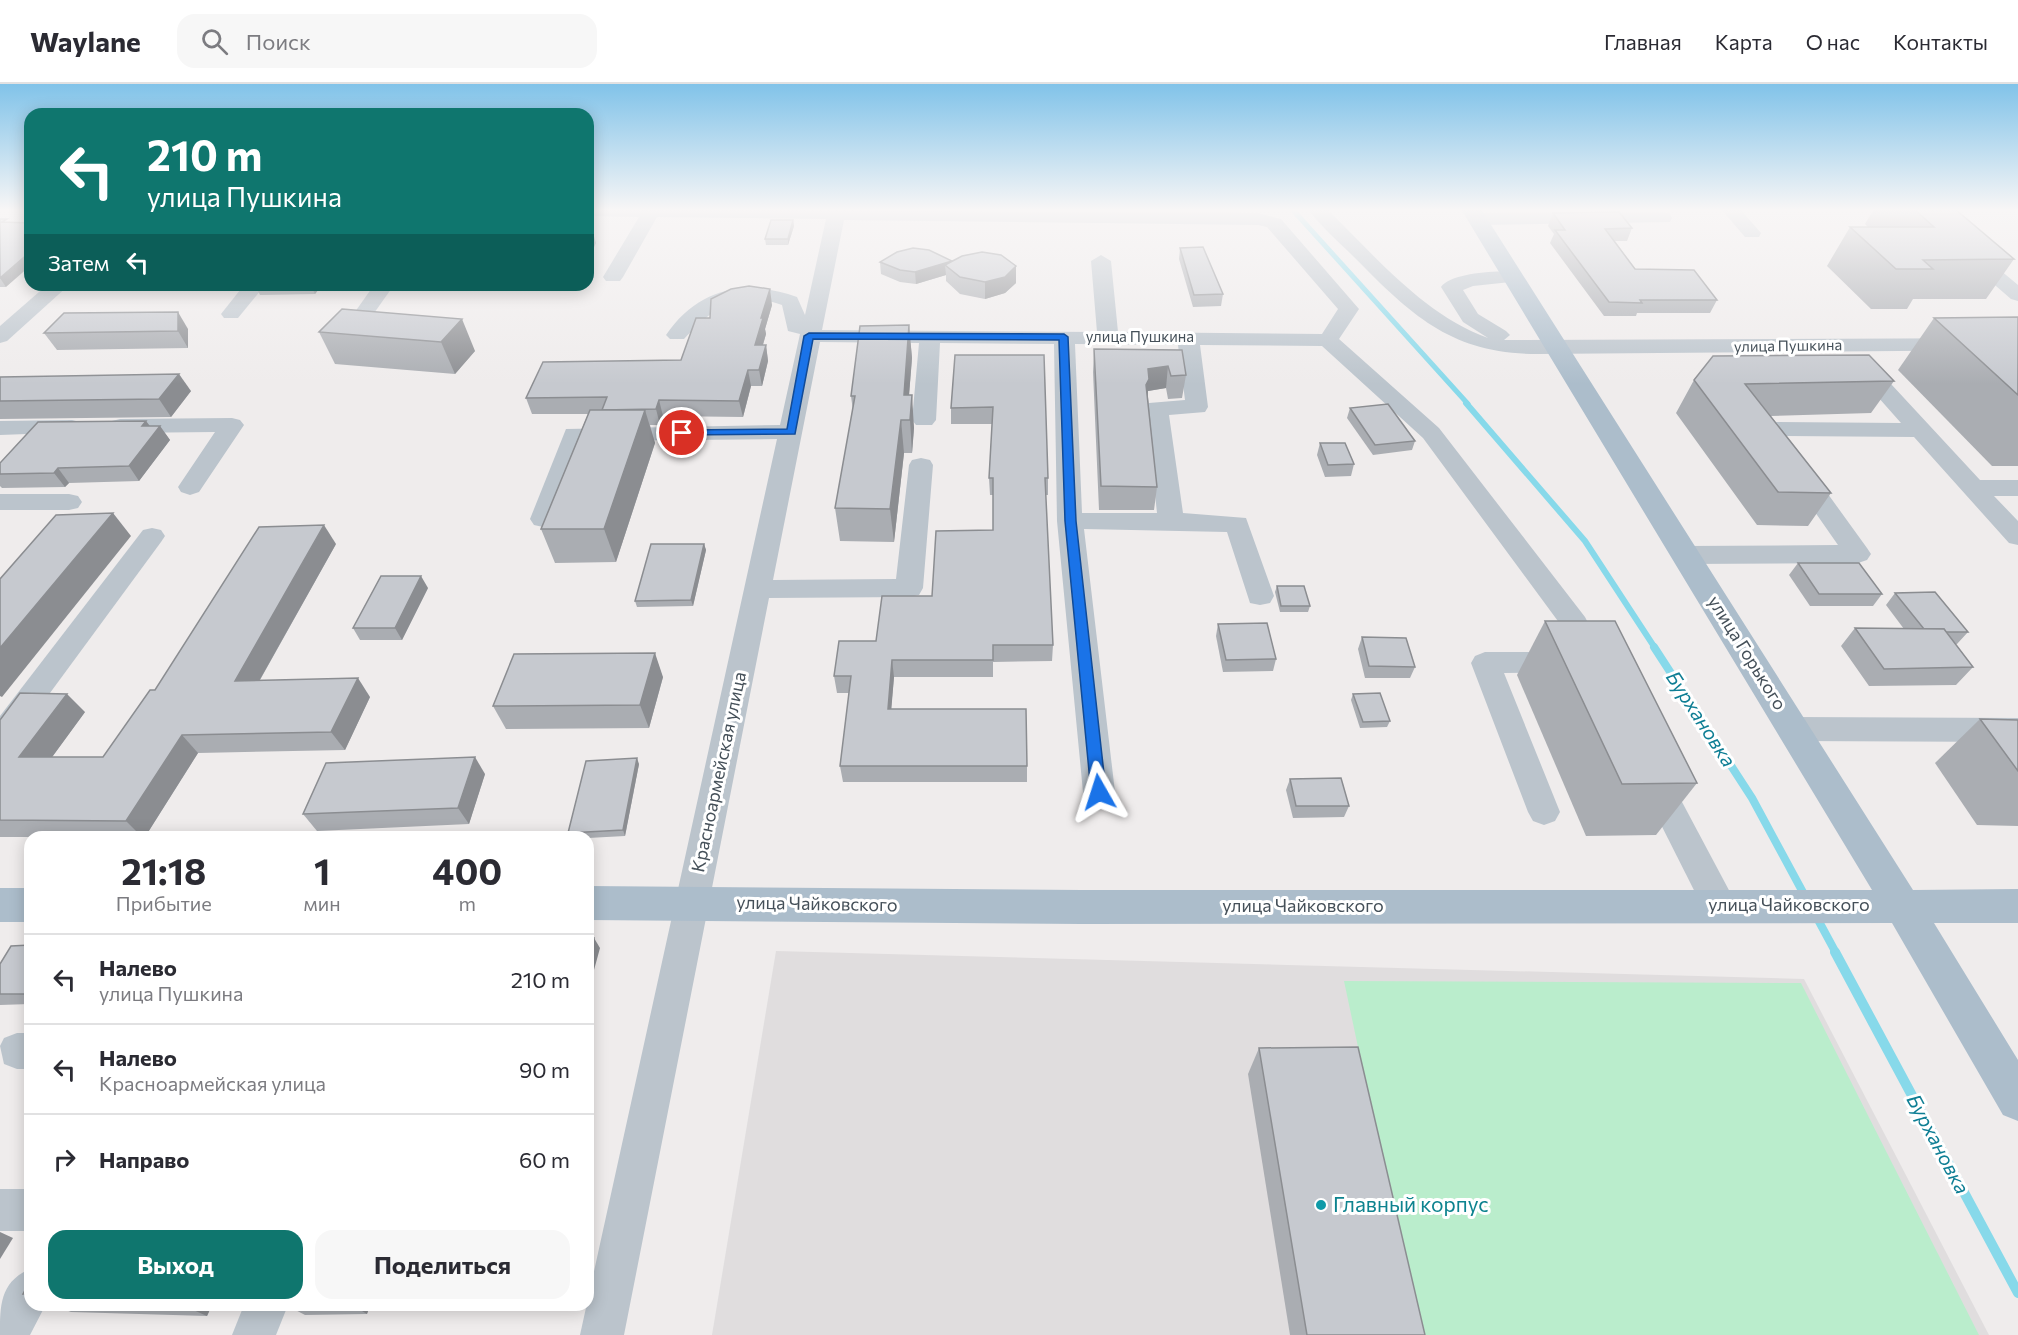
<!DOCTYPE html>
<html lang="ru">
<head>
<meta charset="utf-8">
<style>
	:root { --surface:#fff; --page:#f7f7f7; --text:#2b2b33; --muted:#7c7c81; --line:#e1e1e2; --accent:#0f766e }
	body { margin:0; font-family:Commissioner,sans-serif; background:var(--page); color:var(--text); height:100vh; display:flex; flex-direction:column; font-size:22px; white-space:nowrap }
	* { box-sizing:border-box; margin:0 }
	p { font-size:20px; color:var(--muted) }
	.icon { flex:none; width:33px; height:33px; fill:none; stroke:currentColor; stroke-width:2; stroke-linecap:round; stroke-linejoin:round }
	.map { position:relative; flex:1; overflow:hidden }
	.side { position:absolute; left:24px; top:747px; width:570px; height:480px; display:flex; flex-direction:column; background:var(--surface); border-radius:18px; box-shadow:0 3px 15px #0003 }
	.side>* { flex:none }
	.guide { position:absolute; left:24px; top:24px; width:570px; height:183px; border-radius:18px; box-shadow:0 3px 15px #0003; background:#0f766e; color:#fff; overflow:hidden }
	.pin { position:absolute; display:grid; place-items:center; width:51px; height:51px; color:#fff; margin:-26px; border:3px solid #fff; border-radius:50%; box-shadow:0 2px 6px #0007 }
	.me { position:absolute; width:66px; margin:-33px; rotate:354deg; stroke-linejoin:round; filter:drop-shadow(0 0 4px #0008) }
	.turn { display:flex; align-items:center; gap:21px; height:126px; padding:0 24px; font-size:27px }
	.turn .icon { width:78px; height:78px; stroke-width:2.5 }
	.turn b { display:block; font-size:42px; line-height:51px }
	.then { display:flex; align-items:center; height:57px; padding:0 24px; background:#0003; gap:12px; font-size:22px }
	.eta { display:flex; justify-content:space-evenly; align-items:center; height:102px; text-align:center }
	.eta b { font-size:36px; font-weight:700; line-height:42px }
	.cta { display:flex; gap:12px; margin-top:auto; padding:12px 24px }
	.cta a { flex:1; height:69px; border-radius:18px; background:var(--accent); color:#fff; font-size:24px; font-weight:700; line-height:69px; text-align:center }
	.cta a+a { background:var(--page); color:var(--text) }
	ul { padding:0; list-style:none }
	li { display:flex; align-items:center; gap:18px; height:90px; padding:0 24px; border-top:2px solid var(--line) }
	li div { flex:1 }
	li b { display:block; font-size:22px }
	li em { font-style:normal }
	header { display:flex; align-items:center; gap:36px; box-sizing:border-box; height:84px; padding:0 30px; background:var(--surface); border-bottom:2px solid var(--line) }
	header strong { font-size:28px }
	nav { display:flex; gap:33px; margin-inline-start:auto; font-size:21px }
	.search { width:420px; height:54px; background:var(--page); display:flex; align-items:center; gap:15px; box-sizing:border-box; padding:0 21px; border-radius:18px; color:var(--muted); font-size:22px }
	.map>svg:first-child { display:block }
</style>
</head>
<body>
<header>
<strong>Waylane</strong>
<div class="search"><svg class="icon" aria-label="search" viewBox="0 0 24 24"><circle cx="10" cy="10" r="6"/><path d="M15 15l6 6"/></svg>Поиск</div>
<nav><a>Главная</a><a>Карта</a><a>О нас</a><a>Контакты</a></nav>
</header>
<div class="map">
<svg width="2018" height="1251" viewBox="0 0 2018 1251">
	<rect width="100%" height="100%" fill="#efecec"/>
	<polygon fill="#e0ddde" points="776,867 1804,895 1989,1251 712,1251"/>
	<polygon fill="#baedcc" points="1344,897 1801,899 1979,1251 1419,1251"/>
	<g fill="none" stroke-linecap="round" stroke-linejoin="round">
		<polyline stroke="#87d9ea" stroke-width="5" points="1292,125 1468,320"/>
		<polyline stroke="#87d9ea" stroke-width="6" points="1466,319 1585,457 1655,564"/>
		<g stroke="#87d9ea" stroke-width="8">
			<polyline points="1654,563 1752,714 1806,814"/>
			<polyline points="1816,832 1836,869"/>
		</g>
		<polyline stroke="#87d9ea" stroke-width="10" points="1835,868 2018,1209"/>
		<g fill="#bbc4cc" fill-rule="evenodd">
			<path d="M588 125 1258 129 1281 135 1359 225 1339 255 1439 344 1585 533 1605 572 1601 579 1591 582 1581 579 1563 544 1423 354 1322 262 1200 261 1208 323 1205 328 1169 331 1183 429 1246 434 1274 512 1270 519 1260 521 1250 519 1227 448 1084 445 1115 708 1110 717 1099 721 1088 717 1083 708 1057 437 1054 260 940 259 936 336 932 341H916L912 336 919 259 820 258 773 496 896 495 909 381 912 376 921 374 930 376 933 381 923 504 919 511 909 513 769 514 624 1251H580L777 355 583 357 552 441 543 443 534 441 530 435 566 345 780 341 800 250 788 247 782 221C737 205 715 223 684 255H670L666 251C699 203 745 195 797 213L805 231 826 135 657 133 623 193 620 197H606L603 193 639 133 588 132ZM844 136 1258 141 1267 143 1338 225 1322 250 1118 248 1111 177 1101 171 1091 177 1097 248 822 246ZM1075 260 1178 261 1185 316 1149 319 1146 324 1157 429H1082Z"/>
			<path d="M1308 125H1327C1375 172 1424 231 1488 254L1463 238 1441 203C1451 188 1504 185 1520 189L1523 193 1520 197 1473 202 1463 206 1478 230 1506 247 1510 251 1504 256 2018 254V266L1538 270C1453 270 1413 233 1356 175 1340 159 1321 143 1308 125Z"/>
			<polygon points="1721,125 1740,125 1761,149 1759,153 1745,153"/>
			<polygon points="1907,125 1927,125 2018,201 2018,217 2011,215"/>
			<polygon points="1663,128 1670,130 1672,134 1670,138 1477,141 1468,135 1477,129"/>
			<polygon points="47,201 69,201 7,257 0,259 0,242"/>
			<polygon points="244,201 265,201 238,234 224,234 221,230"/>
			<polygon points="374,201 394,201 367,239 353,239 350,235"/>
			<polygon points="1858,271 1866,273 1980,396 2018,396 2018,412 1994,412 2018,437 2018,461 2009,459 1914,353 1786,352 1867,464 1871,470 1867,476 1858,479 1686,480 1677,477 1673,471 1677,465 1686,462 1838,461 1757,345 1761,340 1769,338 1901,339 1847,278 1850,273"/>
			<polygon points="232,334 240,336 244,341 199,408 190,411 181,408 178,403 215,348 120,349 112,347 108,342 112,337 120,335"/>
			<polygon points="72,336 80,338 84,343 80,348 0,351 0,337"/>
			<polygon points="0,410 69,410 78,412 82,418 78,424 69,426 0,426"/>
			<polygon points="152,444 161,446 165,452 161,458 11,662 0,666 0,632 143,446"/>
			<polygon points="1485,568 1564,568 1574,571 1578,578 1574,585 1564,588 1504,589 1560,728 1555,737 1544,741 1533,737 1528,728 1471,579 1475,572"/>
			<polygon points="1794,633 2018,634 2018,658 1794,657 1783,653 1779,645 1783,637"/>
			<polygon points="1654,682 1665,686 1731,810 1736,821 1731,832 1719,836 1707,832 1638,695 1643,686"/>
			<polygon points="17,949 30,949 30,985 17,985 4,980 0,962 4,954"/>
			<rect x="0" y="1105" width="30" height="42"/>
			<path d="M30 1185V1221L45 1222 30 1251H0C0 1221 0 1198 30 1185Z"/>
			<polygon points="244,1221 288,1221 276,1251 232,1251"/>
		</g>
		<g fill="#acbdcb" fill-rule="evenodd">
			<polygon points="1461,125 1481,125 1913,806 2018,805 2018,839 1934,839 2018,976 2018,1037 2003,1031 1892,839 1082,840 588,836 588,802 1082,806 1872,806"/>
			<rect x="0" y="804" width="30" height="34"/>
		</g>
	</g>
	<g fill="#aaadb2">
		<polygon points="1535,125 1602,125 1601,126 1536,126"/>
		<polygon points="1874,125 1955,125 2014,175 1986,215 1913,215 1907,225 1871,225 1827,182 1850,143 1868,143 1865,140"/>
		<polygon points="1553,129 1632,144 1627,157 1615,157 1635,185 1717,216 1710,229 1637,229 1636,232 1604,232 1550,159 1554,150 1548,142"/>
		<polygon points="0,135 6,203 0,203"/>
		<polygon points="793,136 794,142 788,161 766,161 765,155"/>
		<polygon points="1180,164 1223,210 1221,222 1193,223 1179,175"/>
		<polygon points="952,177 1016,199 1005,209 985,215 960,210 946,197 946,191 916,200 900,198 881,190 880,178"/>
		<polygon points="260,201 322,201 315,210 260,211 257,205"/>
		<polygon points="772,221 765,245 766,250 763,261 766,261 768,277 762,302 751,302 743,333 663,332 660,341 650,341 655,359 616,478 555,479 541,445 588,330 532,330 526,314 681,276 710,234"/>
		<polygon points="342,225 475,267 455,290 335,280 319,248"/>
		<polygon points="2018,233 2018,382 1992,382 1898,286 1934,234"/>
		<polygon points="909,241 912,274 909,311 914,344 912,369 904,369 894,458 840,457 835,424 853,327 851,312"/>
		<polygon points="188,245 188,264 57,266 44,249"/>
		<polygon points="1094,265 1182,266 1186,291 1182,314 1168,315 1166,304 1148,307 1148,313 1157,403 1154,426 1099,426 1093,288"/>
		<polygon points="955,271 1048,394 1048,411 1045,411 1053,561 1052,577 993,578 993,593 894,593 891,625 1027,682 1027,698 843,698 840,682 849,609 837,609 834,592 932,512 993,446 993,411 990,411 989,394 992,340 951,340 951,324"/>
		<polygon points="0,293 191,307 171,333 0,335"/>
		<polygon points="1694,296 1894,297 1871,329 1771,332 1831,409 1808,442 1757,441 1676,329"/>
		<polygon points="1350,324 1415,357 1412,366 1373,371 1347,334"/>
		<polygon points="146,337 150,342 160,342 170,356 139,397 69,399 65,403 2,404 0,402 0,379"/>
		<polygon points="1320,359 1354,380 1351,392 1325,393 1317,371"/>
		<polygon points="336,460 260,596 370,613 345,666 198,669 145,753 0,753 0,636 85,628 52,673 103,673 155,606"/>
		<polygon points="704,460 706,466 693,522 637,523 635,517"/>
		<polygon points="1798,479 1882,510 1873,522 1810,522 1789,491"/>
		<polygon points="1277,502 1310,522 1308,528 1280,528 1275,508"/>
		<polygon points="428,504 402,556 360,556 353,544"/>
		<polygon points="1895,509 1968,548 1957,560 1955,560 1973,583 1956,601 1869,602 1841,562 1855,544 1904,545 1886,521"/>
		<polygon points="1545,537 1697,699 1656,751 1586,752 1517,591"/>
		<polygon points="1218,540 1276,575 1273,587 1223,588 1216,552"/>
		<polygon points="1362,553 1415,583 1410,594 1365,594 1358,565"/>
		<polygon points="663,593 649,644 506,645 493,622"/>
		<polygon points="1353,610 1390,637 1387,643 1360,644 1351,616"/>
		<polygon points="1980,635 2018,636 2018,742 1977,741 1935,679"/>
		<polygon points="639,680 625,752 588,754 570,753 568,749"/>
		<polygon points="485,690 469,740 317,747 303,730"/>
		<polygon points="1290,695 1349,722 1344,733 1293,734 1286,706"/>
		<polygon points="30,861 30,920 0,921 0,910"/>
		<polygon points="1259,964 1425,1251 1290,1251 1248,990"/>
		<polygon points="53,1221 212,1221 207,1232 71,1228"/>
		<polygon points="286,1221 370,1221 367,1230 305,1231"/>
	</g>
	<g fill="#8b8d91">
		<polygon points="588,132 596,159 588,176"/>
		<polygon points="793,136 794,142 788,161 788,155"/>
		<polygon points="30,168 30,182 6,203 0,194"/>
		<polygon points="952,177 945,181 946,191 916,200 915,188"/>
		<polygon points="1016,182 1016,199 1005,209 985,215 985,198"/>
		<polygon points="315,201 322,201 315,210 312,204"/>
		<polygon points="770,205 772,221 765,245 766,250 758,277 755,261 761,234"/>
		<polygon points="178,228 188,245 188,264 178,247"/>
		<polygon points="462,235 475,267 455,290 441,258"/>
		<polygon points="909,241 912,274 907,336 904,311"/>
		<polygon points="766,261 768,277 762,302 759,286"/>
		<polygon points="1168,282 1166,304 1148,307 1147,318 1144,324 1148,285"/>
		<polygon points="748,286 751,302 743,333 739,317"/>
		<polygon points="179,290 191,307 171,333 159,315"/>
		<polygon points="912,311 914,344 912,369 910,336"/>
		<polygon points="659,316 663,332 660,341 656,325"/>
		<polygon points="645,326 655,359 616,478 604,445"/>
		<polygon points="901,336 904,369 894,458 890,425"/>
		<polygon points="146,337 155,349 160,342 170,356 139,397 129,382 142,342"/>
		<polygon points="58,384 69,399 65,403 54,389"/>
		<polygon points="113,429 131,452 2,613 0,612 0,564"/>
		<polygon points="324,441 336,460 249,615 235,597"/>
		<polygon points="704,460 706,466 693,522 691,516"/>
		<polygon points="421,492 428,504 402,556 395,544"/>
		<polygon points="655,569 663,593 649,644 640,621"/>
		<polygon points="892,576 894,593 890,641 888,625"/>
		<polygon points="358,594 370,613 345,666 331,648"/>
		<polygon points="67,610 85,628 39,691 19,673"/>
		<polygon points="182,651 198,669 145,753 142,753 126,737"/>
		<polygon points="475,673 485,690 469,740 458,724"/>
		<polygon points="637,674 639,680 625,752 623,746"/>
		<polygon points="594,854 600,864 588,908 588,875"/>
		<polygon points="0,1148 13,1154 0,1175"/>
		<polygon points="182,1221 212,1221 207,1232"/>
		<polygon points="352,1221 370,1221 367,1230"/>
	</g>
	<g fill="#c6c9cf" stroke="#8b8d91" stroke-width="1.5">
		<polygon points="1914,125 1955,125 2014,175 1923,176 1933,185 1896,185 1850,143 1934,143"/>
		<polygon points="1619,128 1632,144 1605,145 1635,185 1694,186 1717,216 1640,216 1642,219 1609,218 1555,146 1565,146 1553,129"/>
		<polygon points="0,135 7,135 2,138 30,139 30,168 0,194"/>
		<polygon points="771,136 793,136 788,155 765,155"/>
		<polygon points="1203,163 1223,210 1194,211 1180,164"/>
		<polygon points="913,164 929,166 952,177 915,188 900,186 880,178 897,168"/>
		<polygon points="982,168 1001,171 1016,182 1005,193 985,198 960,193 945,181 962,172"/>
		<polygon points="260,201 315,201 312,204 257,205"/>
		<polygon points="749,202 770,205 761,234 763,234 755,261 766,261 759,286 748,286 739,317 659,316 656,325 602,326 607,313 526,314 543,278 681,276 696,234 710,234 711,215 731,205"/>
		<polygon points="342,225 462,235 441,258 319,248"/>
		<polygon points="178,228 178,247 44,249 64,229"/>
		<polygon points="2018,233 2018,311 1934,234"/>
		<polygon points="909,241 904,311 912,311 910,336 901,336 890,425 835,424 855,312 851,312 860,242"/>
		<polygon points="1094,265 1182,266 1186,291 1171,292 1168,282 1148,285 1149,295 1146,301 1157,403 1101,402"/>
		<polygon points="955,271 1044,271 1048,394 1045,394 1053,561 993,561 993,576 892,576 888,625 1026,625 1027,682 840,682 851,592 834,592 839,557 876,557 882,512 932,512 936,447 993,446 993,394 989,394 993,323 951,324"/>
		<polygon points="1869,271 1894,297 1745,300 1831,409 1778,408 1694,296 1713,272"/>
		<polygon points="179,290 159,315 0,317 0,293"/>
		<polygon points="1388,320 1415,357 1375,361 1350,324"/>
		<polygon points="590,326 645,326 604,445 541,445"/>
		<polygon points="146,337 142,342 160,342 129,382 58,384 54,389 0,390 0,379 38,338"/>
		<polygon points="1320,359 1345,359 1354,380 1328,381"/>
		<polygon points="113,429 0,564 0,495 56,431"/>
		<polygon points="324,441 235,597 358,594 331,648 182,651 126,737 0,736 0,636 20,609 67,610 19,673 103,673 150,606 155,606 259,443"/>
		<polygon points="651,460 704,460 691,516 635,517"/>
		<polygon points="1798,479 1859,479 1882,510 1819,510"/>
		<polygon points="381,492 421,492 395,544 353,544"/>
		<polygon points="1277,502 1304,502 1310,522 1281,522"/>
		<polygon points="1935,508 1968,548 1946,548 1944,545 1924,545 1895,509"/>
		<polygon points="1545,537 1615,537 1697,699 1622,700"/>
		<polygon points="1267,539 1276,575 1226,576 1218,540"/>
		<polygon points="1855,544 1944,545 1973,583 1884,585"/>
		<polygon points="1362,553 1406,554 1415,583 1369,582"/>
		<polygon points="655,569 640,621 493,622 514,570"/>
		<polygon points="1380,609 1390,637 1363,638 1353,610"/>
		<polygon points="1980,635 2018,636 2018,687"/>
		<polygon points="475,673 458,724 303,730 326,679"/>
		<polygon points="637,674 623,746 568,749 586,677"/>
		<polygon points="1341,694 1349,722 1296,722 1290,695"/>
		<polygon points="588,854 594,854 588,875"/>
		<polygon points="30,861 30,910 0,910 0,880 11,862"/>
		<polygon points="1358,963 1425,1251 1307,1251 1259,964"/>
		<polygon points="30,1197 30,1210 23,1210"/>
	</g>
	<linearGradient id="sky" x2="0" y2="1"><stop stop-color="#81c3e9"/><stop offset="0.42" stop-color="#f8f6f6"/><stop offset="1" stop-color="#f8f6f6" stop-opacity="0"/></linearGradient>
	<rect width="2018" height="300" fill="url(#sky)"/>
	<polygon fill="#1a73e8" stroke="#114b97" stroke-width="1.5" points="809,249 1064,250 1068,253 1076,437 1106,708 1104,713 1094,713 1091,708 1065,437 1059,256 813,255 795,350 679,351 677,349 682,346 787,345 804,252"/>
	<circle fill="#0f9aa8" stroke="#fff" stroke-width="2" cx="1321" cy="1121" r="6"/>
	<g text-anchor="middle" stroke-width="6" stroke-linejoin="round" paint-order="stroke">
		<g font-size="15" fill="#455059" stroke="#fff">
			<text x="1140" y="258">улица Пушкина</text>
			<text transform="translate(1788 262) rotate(-1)" y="5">улица Пушкина</text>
		</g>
		<g font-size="18" fill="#455059" stroke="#fff">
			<text transform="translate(1747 569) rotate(58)" y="6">улица Горького</text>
			<text transform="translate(719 688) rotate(-78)" y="6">Красноармейская улица</text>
			<text transform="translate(817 820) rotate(1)" y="6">улица Чайковского</text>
			<text x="1789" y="827">улица Чайковского</text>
			<text x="1303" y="828">улица Чайковского</text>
		</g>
		<g font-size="20" font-style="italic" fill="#0e7e94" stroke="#fff">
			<text transform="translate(1701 635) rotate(57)" y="7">Бурхановка</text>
			<text transform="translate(1938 1060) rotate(62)" y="7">Бурхановка</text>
		</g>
		<g font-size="21" fill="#0d838f" stroke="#fff" text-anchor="start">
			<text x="1333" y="1128">Главный корпус</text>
		</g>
	</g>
</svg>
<div class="pin" style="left:682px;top:349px;background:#d93025"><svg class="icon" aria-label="arrive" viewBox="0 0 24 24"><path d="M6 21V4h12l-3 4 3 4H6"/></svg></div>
<svg class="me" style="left:1099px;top:708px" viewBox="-20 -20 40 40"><path d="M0-17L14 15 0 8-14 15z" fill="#1a73e8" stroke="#fff" stroke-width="4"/></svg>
<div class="guide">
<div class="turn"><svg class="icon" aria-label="left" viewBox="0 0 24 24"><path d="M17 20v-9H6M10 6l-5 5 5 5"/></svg><div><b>210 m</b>улица Пушкина</div></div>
<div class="then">Затем<svg class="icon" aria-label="left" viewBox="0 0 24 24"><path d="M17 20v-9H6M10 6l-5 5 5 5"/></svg></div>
</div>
<section class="side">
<div class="eta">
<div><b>21:18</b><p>Прибытие</p></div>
<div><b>1</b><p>мин</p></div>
<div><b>400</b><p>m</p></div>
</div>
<ul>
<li><svg class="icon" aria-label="left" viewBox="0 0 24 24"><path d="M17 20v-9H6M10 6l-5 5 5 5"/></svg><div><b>Налево</b><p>улица Пушкина</p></div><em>210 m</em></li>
<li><svg class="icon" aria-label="left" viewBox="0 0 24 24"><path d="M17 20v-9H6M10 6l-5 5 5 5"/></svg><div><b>Налево</b><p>Красноармейская улица</p></div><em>90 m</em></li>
<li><svg class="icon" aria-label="right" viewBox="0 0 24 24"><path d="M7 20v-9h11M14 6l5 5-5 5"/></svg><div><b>Направо</b></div><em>60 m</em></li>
</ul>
<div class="cta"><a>Выход</a><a>Поделиться</a></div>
</section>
</div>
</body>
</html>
